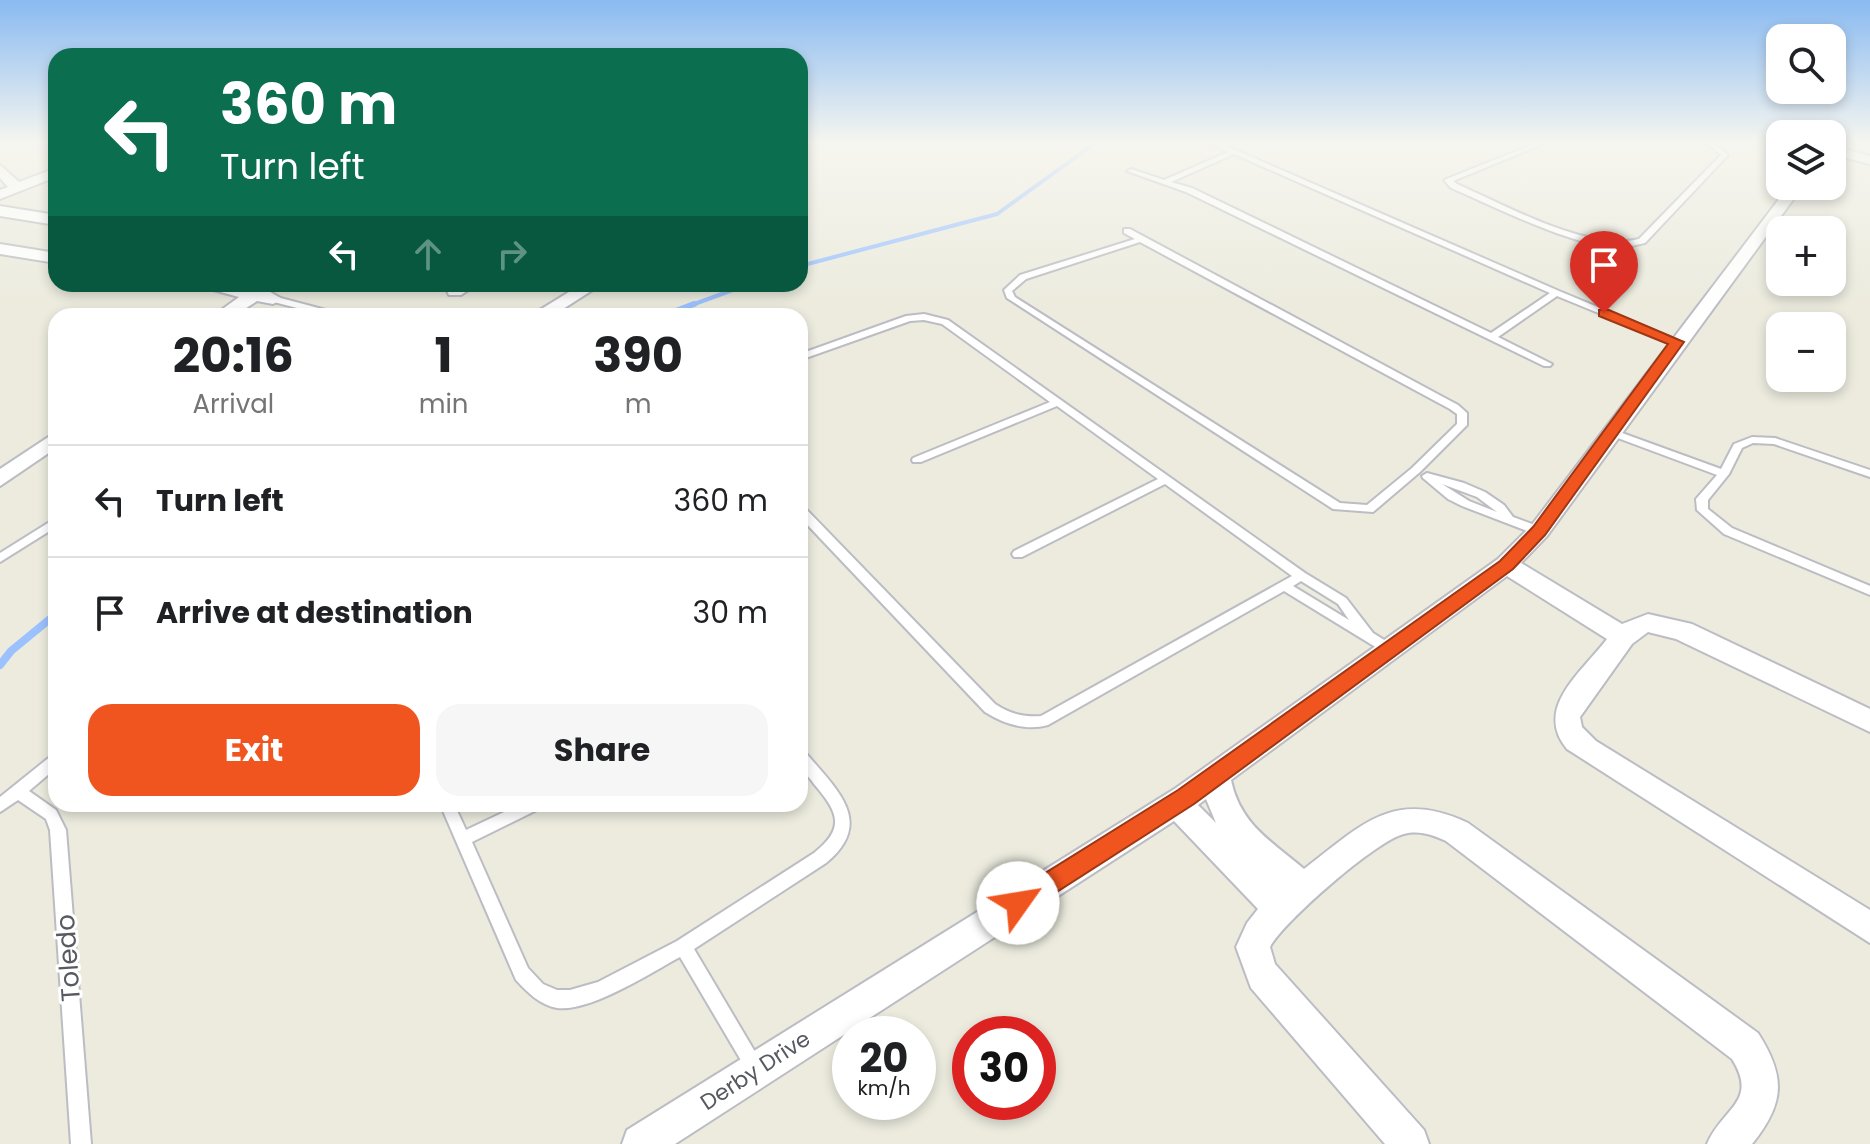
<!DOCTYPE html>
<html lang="en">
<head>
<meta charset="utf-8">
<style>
	:root { --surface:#fff; --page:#f6f6f6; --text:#202124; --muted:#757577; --line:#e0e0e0; --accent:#f1551f }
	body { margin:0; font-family:Poppins,sans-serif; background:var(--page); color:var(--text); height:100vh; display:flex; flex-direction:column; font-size:30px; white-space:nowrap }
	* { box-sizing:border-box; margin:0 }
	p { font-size:26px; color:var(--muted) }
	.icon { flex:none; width:44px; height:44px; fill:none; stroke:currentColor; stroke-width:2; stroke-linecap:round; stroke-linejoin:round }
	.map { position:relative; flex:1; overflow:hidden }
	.details { position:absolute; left:48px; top:308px; width:760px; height:504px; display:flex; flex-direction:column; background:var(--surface); border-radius:24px; box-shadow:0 4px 12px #0003 }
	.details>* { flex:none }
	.top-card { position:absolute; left:48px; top:48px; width:760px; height:244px; border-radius:24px; box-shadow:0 4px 12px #0003; background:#0b6e4f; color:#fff; overflow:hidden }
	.fabs { position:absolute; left:1766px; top:24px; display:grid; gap:16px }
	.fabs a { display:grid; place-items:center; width:80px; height:80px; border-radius:16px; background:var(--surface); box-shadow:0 4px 12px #0003; font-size:40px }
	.speed { position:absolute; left:832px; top:1016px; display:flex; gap:16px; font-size:40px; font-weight:700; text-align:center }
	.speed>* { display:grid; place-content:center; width:104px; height:104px; border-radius:50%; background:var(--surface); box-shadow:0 4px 12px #0003; line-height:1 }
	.speed small { font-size:20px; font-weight:400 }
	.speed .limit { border:12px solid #d22; background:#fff; color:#111 }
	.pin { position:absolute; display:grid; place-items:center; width:68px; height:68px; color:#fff; margin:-82px -34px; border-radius:50% 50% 50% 0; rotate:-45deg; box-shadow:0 0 8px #0007 }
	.pin .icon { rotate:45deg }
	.me { position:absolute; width:88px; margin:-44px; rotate:58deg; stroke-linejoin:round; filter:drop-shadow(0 0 6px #0008) }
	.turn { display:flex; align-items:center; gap:28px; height:168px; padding:0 40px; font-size:36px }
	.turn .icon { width:104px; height:104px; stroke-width:2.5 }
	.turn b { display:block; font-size:56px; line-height:68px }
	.lanes { display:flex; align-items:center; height:76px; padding:0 40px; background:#0003; justify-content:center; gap:40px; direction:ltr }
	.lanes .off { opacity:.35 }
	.eta { display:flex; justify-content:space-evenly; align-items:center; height:136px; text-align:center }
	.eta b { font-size:48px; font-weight:700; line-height:56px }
	.cta { display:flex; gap:16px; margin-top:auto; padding:16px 40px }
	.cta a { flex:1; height:92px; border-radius:24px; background:var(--accent); color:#fff; font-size:32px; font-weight:700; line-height:92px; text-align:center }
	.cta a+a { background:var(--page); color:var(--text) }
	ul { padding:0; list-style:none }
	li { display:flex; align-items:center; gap:24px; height:112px; padding:0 40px; border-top:2px solid var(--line) }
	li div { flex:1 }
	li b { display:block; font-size:30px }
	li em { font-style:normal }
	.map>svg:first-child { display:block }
</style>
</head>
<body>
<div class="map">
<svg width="1870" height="1144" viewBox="0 0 1870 1144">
	<rect width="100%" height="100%" fill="#ecebde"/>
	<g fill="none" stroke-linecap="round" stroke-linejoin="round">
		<g stroke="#9bc2ff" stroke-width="4">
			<polyline points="800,266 997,214 1094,144"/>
			<polyline points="689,306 749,284"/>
		</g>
		<polyline stroke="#9bc2ff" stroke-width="6" points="663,316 694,304"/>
		<polyline stroke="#9bc2ff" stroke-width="8" points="0,665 11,651 56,614"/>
		<g stroke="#bcbdc4" stroke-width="4">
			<g id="service">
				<path d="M1215 144H1222L1559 291 1682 342 1680 344H1674L1557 296 1498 337 1552 364 1550 366H1544L1186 192 1127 171 1131 169 1164 180 1228 152 1216 146ZM1234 154 1550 293 1491 333 1192 188 1171 182Z"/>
				<path d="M1534 144H1543L1453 181 1457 184C1505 205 1588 252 1639 239L1721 155 1708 144H1715L1728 155 1645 243C1639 244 1633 246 1627 247 1582 252 1494 206 1451 188L1444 180Z"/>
				<path d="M1124 229H1130L1458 405 1467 413V425L1420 472 1373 512 1333 509 1007 298 1004 290 1020 275 1135 239 1124 233ZM1140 242 1450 409 1457 414V424L1412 468 1367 505 1340 503 1015 297 1012 291 1026 279Z"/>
				<polygon points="273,296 341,314 342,316 328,316 270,301 269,299"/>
				<path d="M924 314 948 320 1305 573 1346 598 1373 633 1397 648 1398 651 1397 654H1387L1284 591 1048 725C1026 731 1004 724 985 712L800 517V506L804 507 995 704C1010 714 1023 717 1041 716L1292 576 1165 484 1022 557H1014L1012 554 1014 551 1158 479 1057 406 921 462H913L912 460 913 458 1050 402 942 324 924 320 910 321 800 360V354L906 316ZM1301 581 1338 604 1349 620 1293 586Z"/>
				<polygon points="1611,429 1721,469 1734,444 1752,437 1775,438 1870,470 1870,477 1774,444 1753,443 1742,448 1729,474 1708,500 1708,509 1732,528 1870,586 1870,595 1724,534 1697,510 1696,499 1717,475 1607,434 1606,432"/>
				<path d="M1427 473 1464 483 1485 492 1504 505 1513 517 1543 528 1545 531 1543 534H1535L1462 506 1448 499 1423 478 1422 476ZM1442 484 1477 497 1497 512 1469 501Z"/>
				<polygon points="56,518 56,527 0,562 0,553"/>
				<path d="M800 750 805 752C836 789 876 822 826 863L694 949 761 1062 764 1068 761 1074 755 1077 749 1074 680 957C650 973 591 1012 557 1008 540 1005 527 992 516 980L440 804H454L466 830 521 804H543L541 808 472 842 528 968 543 984 557 990H570L598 982 677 941 814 853C846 828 838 812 814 784 811 779 805 774 802 769 799 764 800 757 800 750Z"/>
				<polygon points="56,754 56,768 29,791 56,810 66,830 91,1144 71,1144 50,830 46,819 18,800 0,812 0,797 51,756"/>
			</g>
		</g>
		<g stroke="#bcbdc4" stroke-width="4">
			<g id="minor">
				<polygon points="1832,146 1870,156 1870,164 1832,154"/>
				<polygon points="0,165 19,182 56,168 56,177 0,199 0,190 8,187 0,178"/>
				<path d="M1789 186H1803L1547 536 1521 563 1622 624 1648 614 1692 624 1870 709V732L1676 639 1648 632 1632 644 1580 717 1582 727 1596 741 1870 910V943L1567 749C1533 708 1582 672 1607 639L1507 576 1231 780C1240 824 1271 841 1304 869 1362 825 1393 788 1468 823L1758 1033C1786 1077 1785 1103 1752 1144H1707C1722 1108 1759 1102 1732 1059L1446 841C1433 835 1419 830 1404 834 1377 840 1283 922 1270 947L1275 964 1424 1130 1429 1144H1385L1251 988 1236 947 1247 923 1258 909 1174 821 675 1144H622L627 1130 1176 788 1498 559 1531 526ZM1206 799 1216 823 1198 805Z"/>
				<polygon points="0,206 56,215 56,225 0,216"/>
				<polygon points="0,244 56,253 56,263 0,254"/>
				<path d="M191 284C212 284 240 292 260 286L282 299 273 304 257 301 234 316H213L239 297Z"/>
				<polygon points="456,284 477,284 461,295 449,295 447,291"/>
				<polygon points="582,284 602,284 552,316 530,316"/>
				<polygon points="56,432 56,448 0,486 0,469"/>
			</g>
		</g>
		<use href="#service" fill="#fff" fill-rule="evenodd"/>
		<use href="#minor" fill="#fff" fill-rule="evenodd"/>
	</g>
	<linearGradient id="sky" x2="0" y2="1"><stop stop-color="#89baf1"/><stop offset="0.47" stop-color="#f6f6f0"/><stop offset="1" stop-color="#f6f6f0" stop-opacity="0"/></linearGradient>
	<rect width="1870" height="304" fill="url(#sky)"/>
	<polygon fill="#f1551f" stroke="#9d3714" stroke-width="2" points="1599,310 1609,310 1684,342 1545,535 1513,569 1194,804 1027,911 1018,914 1010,911 1006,903 1010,895 1178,790 1500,561 1533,527 1668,344 1599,316"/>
	<g text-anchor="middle" stroke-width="6" stroke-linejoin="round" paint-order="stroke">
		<g font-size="22" fill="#585a61" stroke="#fff">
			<text transform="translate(755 1070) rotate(-33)" y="8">Derby Drive</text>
		</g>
		<g font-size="26" fill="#585a61" stroke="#fff">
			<text transform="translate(68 958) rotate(-94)" y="9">Toledo</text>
		</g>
	</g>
</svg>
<div class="fabs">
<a><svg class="icon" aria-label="search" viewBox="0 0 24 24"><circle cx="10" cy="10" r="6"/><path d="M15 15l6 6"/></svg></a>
<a><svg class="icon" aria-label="layers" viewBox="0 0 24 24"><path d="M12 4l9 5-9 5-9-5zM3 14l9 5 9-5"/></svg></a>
<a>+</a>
<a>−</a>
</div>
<div class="speed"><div>20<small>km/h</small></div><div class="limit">30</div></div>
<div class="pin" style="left:1604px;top:313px;background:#d93025"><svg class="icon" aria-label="arrive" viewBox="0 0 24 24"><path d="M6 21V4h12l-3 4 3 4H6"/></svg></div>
<svg class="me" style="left:1018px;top:903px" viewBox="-20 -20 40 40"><circle r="19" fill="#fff"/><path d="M0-13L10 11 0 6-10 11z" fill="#f1551f"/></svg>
<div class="top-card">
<div class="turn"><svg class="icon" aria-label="left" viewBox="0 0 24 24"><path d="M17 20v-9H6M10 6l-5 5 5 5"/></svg><div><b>360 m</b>Turn left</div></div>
<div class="lanes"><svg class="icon" aria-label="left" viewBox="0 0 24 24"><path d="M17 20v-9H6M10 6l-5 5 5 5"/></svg><svg class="icon off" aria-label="ahead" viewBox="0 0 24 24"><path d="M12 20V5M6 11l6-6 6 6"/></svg><svg class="icon off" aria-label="right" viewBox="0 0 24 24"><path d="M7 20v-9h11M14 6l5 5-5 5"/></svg></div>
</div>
<section class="details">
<div class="eta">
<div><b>20:16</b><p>Arrival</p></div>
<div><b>1</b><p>min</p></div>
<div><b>390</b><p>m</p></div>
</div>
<ul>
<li><svg class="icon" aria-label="left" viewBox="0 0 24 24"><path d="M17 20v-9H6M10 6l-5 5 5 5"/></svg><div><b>Turn left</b></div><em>360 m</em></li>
<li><svg class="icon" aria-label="arrive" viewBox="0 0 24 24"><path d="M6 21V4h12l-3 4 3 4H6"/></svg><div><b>Arrive at destination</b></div><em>30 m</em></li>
</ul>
<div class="cta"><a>Exit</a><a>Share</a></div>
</section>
</div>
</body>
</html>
